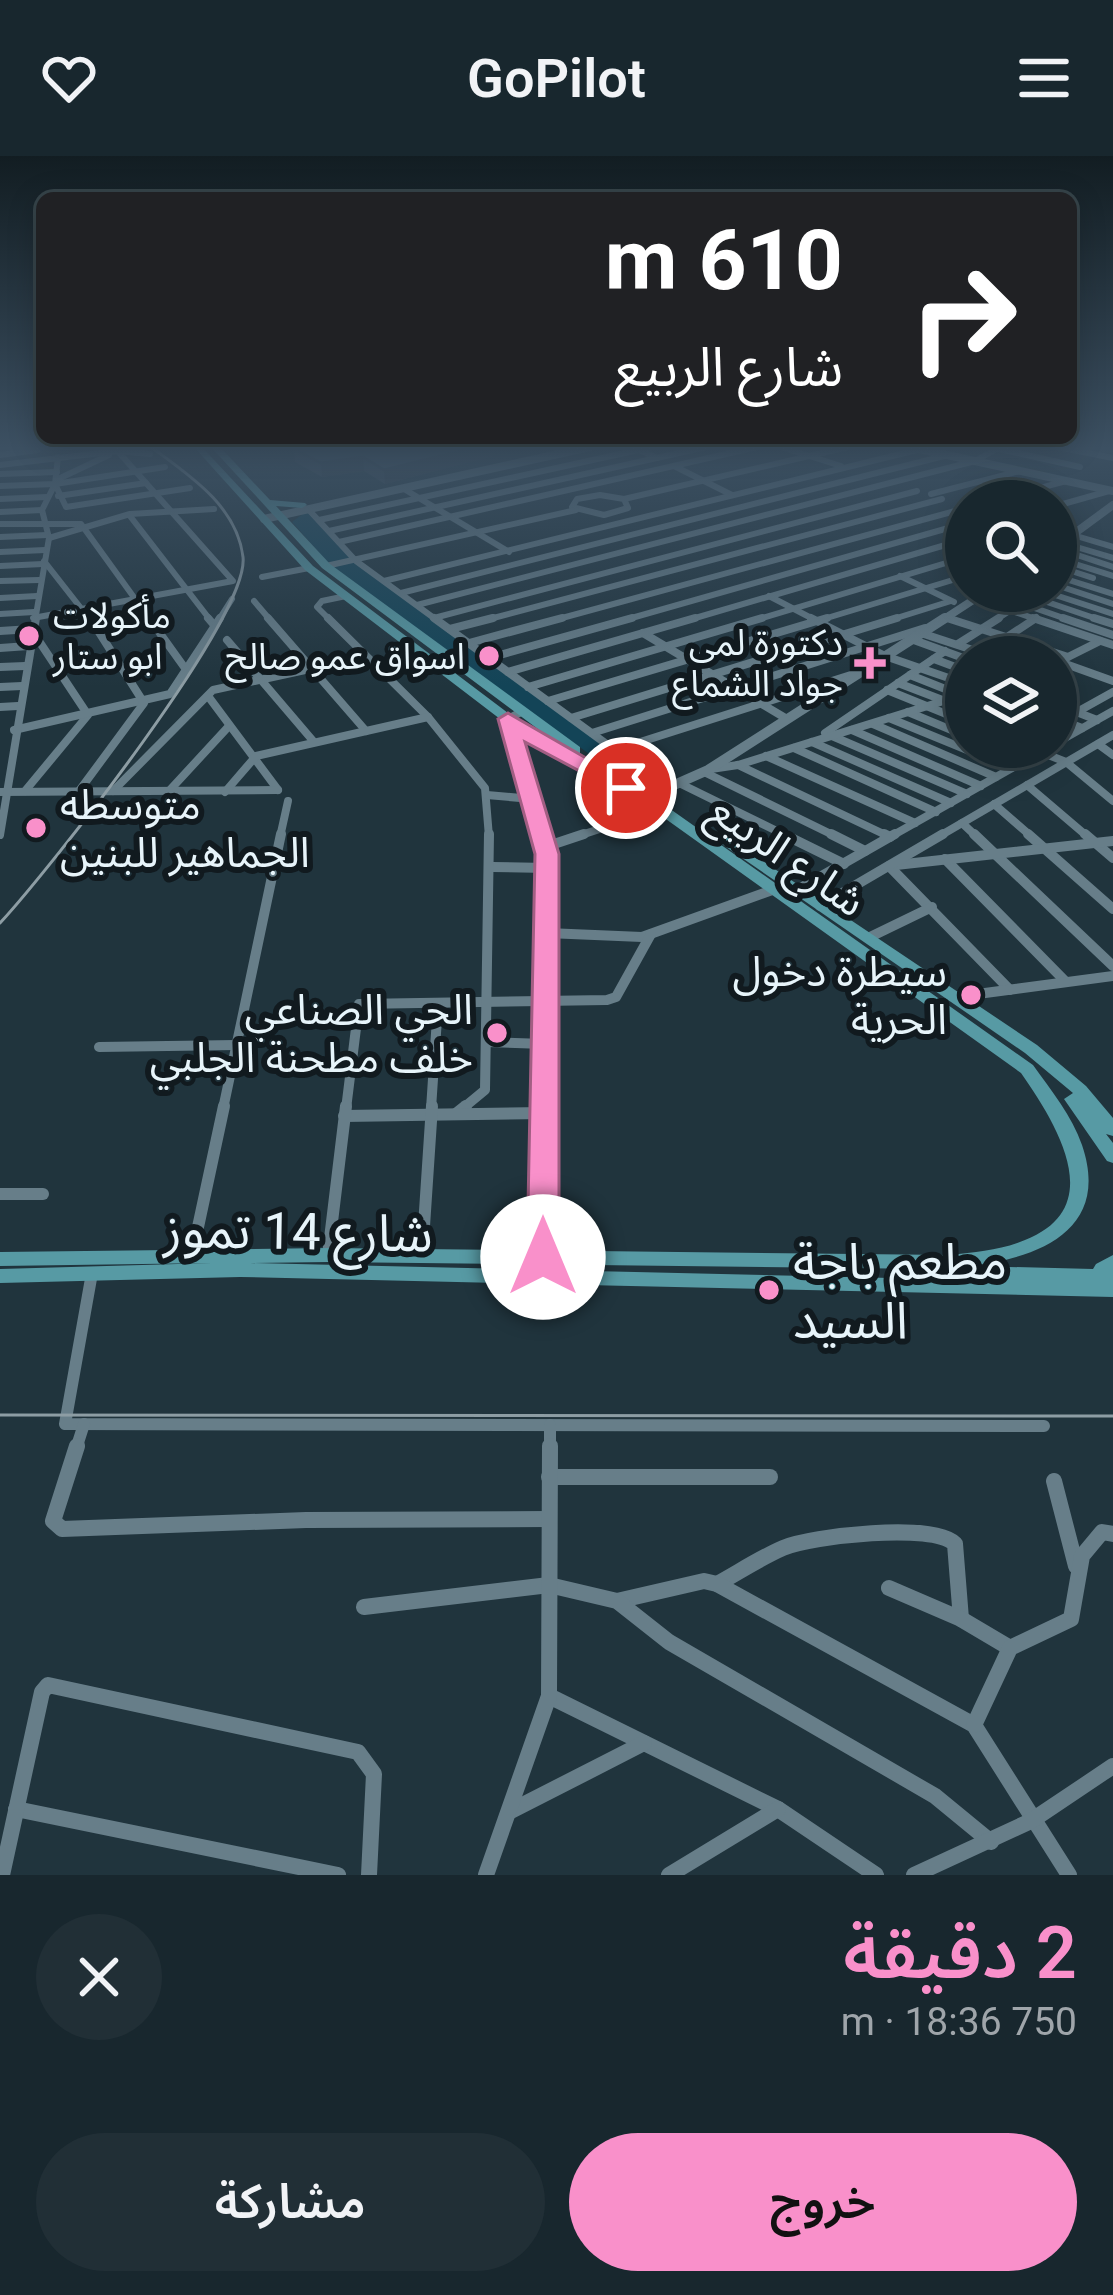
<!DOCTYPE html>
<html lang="ar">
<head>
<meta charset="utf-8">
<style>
	:root { --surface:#18272e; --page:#212f36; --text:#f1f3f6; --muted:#9fa5aa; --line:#36444a; --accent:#f990ca }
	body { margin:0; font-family:Roboto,"Noto Sans Arabic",sans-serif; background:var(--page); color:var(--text); direction:rtl; height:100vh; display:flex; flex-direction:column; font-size:45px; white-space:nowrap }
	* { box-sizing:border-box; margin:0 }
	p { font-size:39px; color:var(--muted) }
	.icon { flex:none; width:66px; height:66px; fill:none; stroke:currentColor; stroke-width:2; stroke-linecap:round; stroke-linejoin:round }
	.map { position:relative; height:1719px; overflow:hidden; direction:ltr }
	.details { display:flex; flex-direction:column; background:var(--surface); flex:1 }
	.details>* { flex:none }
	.guide { position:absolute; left:36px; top:36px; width:1041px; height:252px; border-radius:18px; box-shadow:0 6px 30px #0003,0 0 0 3px var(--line); direction:rtl; background:#202124; color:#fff; overflow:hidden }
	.controls { position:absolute; left:945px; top:324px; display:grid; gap:24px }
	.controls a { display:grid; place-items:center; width:132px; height:132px; border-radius:50%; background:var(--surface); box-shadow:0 6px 30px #0003,0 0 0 3px var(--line); font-size:60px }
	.pin { position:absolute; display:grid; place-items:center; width:102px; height:102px; color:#fff; margin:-51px; border:6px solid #fff; border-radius:50%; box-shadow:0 3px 12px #0007 }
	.me { position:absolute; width:132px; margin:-66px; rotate:0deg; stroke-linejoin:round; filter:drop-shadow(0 0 9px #0008) }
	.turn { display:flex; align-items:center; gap:42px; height:252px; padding:0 36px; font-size:54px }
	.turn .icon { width:156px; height:156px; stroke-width:2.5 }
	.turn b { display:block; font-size:84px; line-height:102px }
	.round { display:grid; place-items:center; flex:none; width:126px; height:126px; border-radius:63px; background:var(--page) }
	.overview { display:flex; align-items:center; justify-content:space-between; height:204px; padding:0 36px }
	h1 { font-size:72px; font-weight:600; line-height:90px; color:var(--accent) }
	.cta { display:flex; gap:24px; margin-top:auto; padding:24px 36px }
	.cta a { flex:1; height:138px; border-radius:72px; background:var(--accent); color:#111; font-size:48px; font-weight:600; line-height:138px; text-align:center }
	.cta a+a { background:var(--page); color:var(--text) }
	header { display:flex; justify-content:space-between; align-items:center; height:156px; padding:0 36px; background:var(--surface); font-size:54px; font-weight:600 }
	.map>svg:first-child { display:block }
</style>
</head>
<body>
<header><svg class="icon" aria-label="menu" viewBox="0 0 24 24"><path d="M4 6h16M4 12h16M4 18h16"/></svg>GoPilot<svg class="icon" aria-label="heart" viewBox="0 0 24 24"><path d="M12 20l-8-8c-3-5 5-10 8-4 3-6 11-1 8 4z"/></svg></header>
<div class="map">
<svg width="1113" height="1719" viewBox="0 0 1113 1719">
	<rect width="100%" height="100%" fill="#20343d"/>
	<polygon fill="#134457" points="308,354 353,404 613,594 592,600 329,408 292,366"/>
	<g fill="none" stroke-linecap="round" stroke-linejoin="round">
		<g stroke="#677e89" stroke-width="6">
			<polyline points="633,291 657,302"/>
			<polyline points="781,291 841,310"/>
			<polyline points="1058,291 1113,302"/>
			<polyline points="995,292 1080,311"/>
			<polyline points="0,299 38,294"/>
			<polyline points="0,309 118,295 150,298"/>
			<polyline points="674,310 732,339"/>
			<polyline points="0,318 57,316"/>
			<polyline points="56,324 109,299"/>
			<polyline points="55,328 66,351 190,332"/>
			<polyline points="0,330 55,328 165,311"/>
			<polyline points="404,333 509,396"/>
			<polyline points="931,338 1020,315"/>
			<polygon points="600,339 624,343 628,352 604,359 572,351 577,343"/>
			<polyline points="58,340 146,327"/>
			<polyline points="0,343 47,341"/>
			<polyline points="624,343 848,291"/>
			<polyline points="992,345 1066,325"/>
			<polyline points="1056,350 1109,335"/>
			<polyline points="308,353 356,405 438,465"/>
			<polyline points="0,356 42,354"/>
			<polyline points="130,360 211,465"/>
			<polyline points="319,364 652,291"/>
			<polyline points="0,368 81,368 151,465"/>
			<polyline points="329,375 706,291"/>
			<polyline points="1073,379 1113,391"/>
			<polyline points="0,381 47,379"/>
			<polyline points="49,382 130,358 214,353"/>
			<polyline points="339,386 757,291"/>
			<polyline points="1063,387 1113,402"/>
			<polyline points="1056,392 1113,411"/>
			<polyline points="0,396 45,394"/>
			<polyline points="1056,402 1113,420"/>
			<polyline points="44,405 91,465"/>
			<polyline points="0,410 43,408"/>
			<polyline points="326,410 576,354"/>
			<polyline points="1056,410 1093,422"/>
			<polyline points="900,420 954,446"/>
			<polyline points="1056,420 1113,438"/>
			<polyline points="262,421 309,412"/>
			<polyline points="0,425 39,424"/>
			<polyline points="384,425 921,293"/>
			<polyline points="1056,429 1113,448"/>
			<polyline points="986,435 1072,465"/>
			<polyline points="1015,435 1103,465"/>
			<polyline points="1043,435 1113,458"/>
			<polyline points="401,437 948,299"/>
			<polyline points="769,440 817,465"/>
			<polyline points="0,442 37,440"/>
			<polyline points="975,442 1041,465"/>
			<polyline points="254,445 271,465"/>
			<polyline points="417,449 975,305 1000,291"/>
			<polyline points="0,458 34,456"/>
			<polyline points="945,461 956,465"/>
			<polyline points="33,462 233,425 114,291"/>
			<polyline points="434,462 917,335"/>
			<polyline points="35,465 49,382 42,354 55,328 58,301"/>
			<polyline points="218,465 232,443"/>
			<polyline points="331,465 317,451 322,445 346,440"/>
			<polyline points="482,465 942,343"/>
			<polyline points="551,465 966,352"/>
			<polyline points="621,465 966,367"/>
			<polyline points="685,465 966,383"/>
			<polyline points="752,465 966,401"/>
			<polyline points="817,465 966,420"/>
			<polyline points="887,465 951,445"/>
			<polyline points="994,465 1011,454"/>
			<polyline points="1032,465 1036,462"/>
		</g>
		<g stroke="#677e89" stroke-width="8">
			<polyline points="149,462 187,515"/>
			<polyline points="208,462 214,469"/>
			<polyline points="268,462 366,575"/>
			<polyline points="328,462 428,561 485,632 489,681"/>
			<polyline points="434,462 616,595"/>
			<polyline points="811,462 885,500 966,528"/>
			<polyline points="947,462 1068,501"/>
			<polyline points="1033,462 1113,489"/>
			<polyline points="1063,462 1113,479"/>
			<polyline points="1094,462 1113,468"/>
			<polyline points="450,473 493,462"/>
			<polyline points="0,475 31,473 88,559 25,635"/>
			<polyline points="643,477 787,563"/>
			<polyline points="921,477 994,501"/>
			<polyline points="911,483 966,503"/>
			<polyline points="227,484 314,586"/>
			<polyline points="469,487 562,462"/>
			<polyline points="958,488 999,462"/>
			<polyline points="0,492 28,490"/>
			<polyline points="983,497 1036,462"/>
			<polyline points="489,502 632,462"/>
			<polyline points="934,503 966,515"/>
			<polyline points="1060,506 1113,525"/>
			<polyline points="1056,507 1100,485"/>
			<polyline points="0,511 25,510"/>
			<polyline points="508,516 695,462"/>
			<polyline points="910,519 963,540"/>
			<polyline points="898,527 966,553"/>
			<polyline points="0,531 22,530"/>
			<polyline points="528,531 762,462"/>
			<polyline points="887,534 966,566"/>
			<polyline points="208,540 278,634"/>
			<polyline points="548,545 827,462"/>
			<polyline points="1056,548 1097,564"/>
			<polyline points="0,551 18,550"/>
			<polyline points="521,556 508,563 540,681"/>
			<polyline points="908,556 966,580"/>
			<polyline points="1077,556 1113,536"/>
			<polyline points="571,562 897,462"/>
			<polyline points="889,562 1011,612"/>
			<polyline points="1056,562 1082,572"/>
			<polyline points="873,568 996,621"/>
			<polyline points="14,574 170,538 220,462"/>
			<polyline points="852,574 981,630"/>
			<polyline points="592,577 925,472"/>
			<polyline points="825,577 945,495"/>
			<polyline points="832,580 967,638"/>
			<polyline points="812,586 951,647"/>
			<polyline points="1056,587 1113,555"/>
			<polyline points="1098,588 1113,599"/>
			<polyline points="992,591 1025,605"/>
			<polyline points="1028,591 1066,606 1113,645"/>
			<polyline points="794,592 936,656"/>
			<polyline points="766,600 915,667"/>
			<polyline points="590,602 854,518"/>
			<polyline points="738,609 890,681"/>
			<polyline points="711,613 738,609 966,538"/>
			<polyline points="704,616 837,681"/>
			<polyline points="681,628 789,681"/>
			<polyline points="1027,629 1088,681"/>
			<polyline points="79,635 144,547 90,462"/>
			<polyline points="113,635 213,534 365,501"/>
			<polyline points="169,635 229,570"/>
			<polyline points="0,636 278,634"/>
			<polyline points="225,636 256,600 428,561"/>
			<polyline points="487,639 532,643"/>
			<polyline points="994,648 1032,681"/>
			<polyline points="962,667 977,681"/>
			<polyline points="0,679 36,462"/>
			<polyline points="280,681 288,645"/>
			<polyline points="575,681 661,653"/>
			<polyline points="890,681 1049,591"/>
			<polyline points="938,681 1113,579"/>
		</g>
		<g stroke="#677e89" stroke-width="10">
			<polyline points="539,678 548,712 545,953"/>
			<polyline points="783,678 844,708"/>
			<polyline points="831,678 865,695"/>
			<polyline points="884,678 890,681"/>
			<polyline points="974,678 1113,810"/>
			<polyline points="1028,678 1113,753"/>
			<polyline points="1085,678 1113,702"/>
			<polyline points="545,691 584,678"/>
			<polyline points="945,703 1066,826"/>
			<polyline points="896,709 1113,685"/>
			<polyline points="889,710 1010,834"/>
			<polyline points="492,711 548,712"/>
			<polyline points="797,734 895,678"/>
			<polyline points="820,750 943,678"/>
			<polyline points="547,777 642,781 775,733"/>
			<polyline points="868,782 932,751"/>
			<polyline points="955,841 1113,820"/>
			<polyline points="487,886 544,888"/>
			<polyline points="99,891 236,889"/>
			<polyline points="223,953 281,678"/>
			<polyline points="346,953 359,848 607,844 616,841 651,778"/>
			<polyline points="431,953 438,847"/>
			<polyline points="462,953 485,934 489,678"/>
		</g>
		<g stroke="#677e89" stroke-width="12">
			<polyline points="456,958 466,950"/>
			<polyline points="344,960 544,957"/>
			<polyline points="0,1038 43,1038"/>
			<polyline points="192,1099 224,950"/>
			<polyline points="328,1099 346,950"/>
			<polyline points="422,1100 432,950"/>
			<polyline points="543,1101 545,950"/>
			<polyline points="92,1117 65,1268 1044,1270"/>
			<polyline points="76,1293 84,1268"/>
			<polyline points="550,1293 550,1269"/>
		</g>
		<g stroke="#677e89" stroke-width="16">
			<polyline points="77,1290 53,1365 62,1373 306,1364 549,1363"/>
			<polyline points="549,1321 770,1321"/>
			<polyline points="1054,1325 1076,1410"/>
			<path d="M717 1428C739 1416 760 1402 783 1392 812 1380 933 1366 955 1388L961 1463"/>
			<polyline points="889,1432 961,1463 1010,1492"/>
			<polyline points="617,1445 704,1425 717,1428 974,1569 1069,1719"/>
			<polyline points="364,1451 549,1429 617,1445 669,1486 935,1640 991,1686"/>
			<polyline points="549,1540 778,1653 876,1719"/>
			<polyline points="974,1569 1010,1492 1071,1463 1082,1400 1102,1376 1113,1378"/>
			<polyline points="16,1653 338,1719"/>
			<polyline points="511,1655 644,1587"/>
			<polyline points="2,1719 42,1536 48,1529 358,1596 374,1618 369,1719"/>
			<polyline points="486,1719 549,1540 550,1290"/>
			<polyline points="669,1719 778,1653"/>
			<polyline points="914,1719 1031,1665 1113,1610"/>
		</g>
		<g stroke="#677e89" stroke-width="8">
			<polyline points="910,291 1113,335"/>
			<polyline points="264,363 590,291"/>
			<polyline points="1056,391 1113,349"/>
			<polyline points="941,465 987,435"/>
		</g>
		<polyline stroke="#677e89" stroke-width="10" points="656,637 708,614 945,462"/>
		<g fill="#579aa4" fill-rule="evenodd">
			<path d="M194 291H202L313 410 512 560 542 581 666 650 1033 909C1051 934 1072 960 1082 989 1111 1074 1039 1102 970 1110L1093 1113 1096 1108 1113 1099V1141L240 1121 0 1127V1113L213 1107 0 1110V1096L328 1092 950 1099C976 1096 1001 1094 1025 1084 1110 1051 1055 966 1021 917L656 656 532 587 504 566 305 414ZM328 1106 932 1113 930 1117 934 1123 250 1107Z"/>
			<polygon points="211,291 220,291 270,344 305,347 307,349 302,352 276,350 330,408 580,591 580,597 570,597 322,412"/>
			<polygon points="721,677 1037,889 1086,930 1113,962 1113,980 1106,978 1113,987 1113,1007 1107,1005 1064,943 1073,937 1025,897 716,684 714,681"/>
		</g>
		<g stroke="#8d9da4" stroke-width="3">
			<path d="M0 767C48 715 250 461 243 401 237 350 189 319 151 291"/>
			<polyline points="0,1259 1113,1260"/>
		</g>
	</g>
	<polygon fill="#394552" points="294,293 493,300 385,328 364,315 322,321 295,306"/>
	<g fill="#2e3842">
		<polygon points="477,291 493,291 493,300 385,328 384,314"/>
		<polygon points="363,301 364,315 322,321 321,307"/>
	</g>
	<polygon fill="#42505f" stroke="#2e3842" stroke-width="3" points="303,291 477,291 384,314 363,301 321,307 294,293"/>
	<linearGradient id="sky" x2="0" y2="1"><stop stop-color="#121d22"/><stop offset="0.55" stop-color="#3c5062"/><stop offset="1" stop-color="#3c5062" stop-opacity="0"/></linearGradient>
	<rect width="1113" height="531" fill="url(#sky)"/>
	<polygon fill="#f990ca" stroke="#a25e83" stroke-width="3" points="508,557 638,632 626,638 619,636 525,586 559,698 559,1101 555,1109 531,1109 527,1101 535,698 498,563"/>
	<g fill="#f990ca" stroke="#111a1f" stroke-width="4.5">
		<circle cx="29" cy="480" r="12"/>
		<circle cx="489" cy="500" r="12"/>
		<path d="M864 489h12v12h12v12h-12v12h-12v-12h-12v-12h12z"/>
		<circle cx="36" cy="672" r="12"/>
		<circle cx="971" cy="839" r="12"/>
		<circle cx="497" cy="877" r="12"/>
		<circle cx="769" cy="1134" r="12"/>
	</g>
	<g text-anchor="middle" stroke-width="12" stroke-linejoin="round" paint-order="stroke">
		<g font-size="36" fill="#e7f4fa" stroke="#111a1f" text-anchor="end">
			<text x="53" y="472" text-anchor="start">مأكولات<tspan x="53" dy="41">ابو ستار</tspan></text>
			<text x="843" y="499">دكتورة لمى<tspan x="843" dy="41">جواد الشماع</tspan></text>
			<text x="465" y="513">اسواق عمو صالح</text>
		</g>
		<g font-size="42" fill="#e7f4fa" stroke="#111a1f" text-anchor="end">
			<text x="60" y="663" text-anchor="start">متوسطه<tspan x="60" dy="48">الجماهير للبنين</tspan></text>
			<text x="947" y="830">سيطرة دخول<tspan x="947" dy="48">الحرية</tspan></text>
			<text x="473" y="868">الحي الصناعي<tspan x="473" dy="48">خلف مطحنة الجلبي</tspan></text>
		</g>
		<g font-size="42" fill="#e7f4fa" stroke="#111a1f">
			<text transform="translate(788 699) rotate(35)" y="15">شارع الربيع</text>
		</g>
		<g font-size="51" fill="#e7f4fa" stroke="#111a1f">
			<text transform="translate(298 1075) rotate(1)" y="18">شارع 14 تموز</text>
		</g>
		<g font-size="51" fill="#e7f4fa" stroke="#111a1f" text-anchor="start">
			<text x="793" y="1123">مطعم باجة<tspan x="793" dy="59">السيد</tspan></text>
		</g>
	</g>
</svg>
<div class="controls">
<a><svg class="icon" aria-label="search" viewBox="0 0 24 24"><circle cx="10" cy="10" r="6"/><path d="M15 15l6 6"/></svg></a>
<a><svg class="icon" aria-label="layers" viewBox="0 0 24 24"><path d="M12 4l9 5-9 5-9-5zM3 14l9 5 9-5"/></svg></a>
</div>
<div class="pin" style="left:626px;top:632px;background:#d93025"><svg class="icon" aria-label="arrive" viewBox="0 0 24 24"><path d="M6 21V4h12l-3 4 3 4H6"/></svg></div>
<svg class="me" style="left:543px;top:1101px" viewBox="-20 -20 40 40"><circle r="19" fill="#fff"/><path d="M0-13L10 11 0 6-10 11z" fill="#f990ca"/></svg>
<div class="guide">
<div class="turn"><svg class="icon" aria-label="right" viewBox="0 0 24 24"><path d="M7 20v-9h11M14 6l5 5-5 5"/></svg><div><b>610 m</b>شارع الربيع</div></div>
</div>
</div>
<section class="details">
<div class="overview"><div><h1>2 دقيقة</h1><p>750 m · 18:36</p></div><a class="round"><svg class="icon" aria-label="close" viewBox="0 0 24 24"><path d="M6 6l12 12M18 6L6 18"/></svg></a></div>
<div class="cta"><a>خروج</a><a>مشاركة</a></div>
</section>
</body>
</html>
